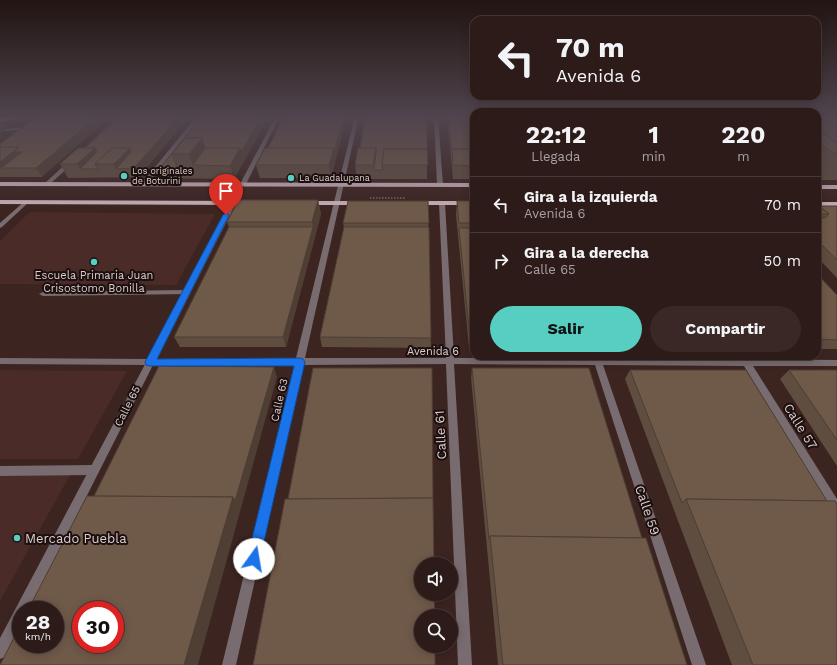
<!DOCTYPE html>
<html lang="es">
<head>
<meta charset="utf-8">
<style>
	:root { --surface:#2d1b19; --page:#392826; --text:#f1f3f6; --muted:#a7a1a2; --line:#483938; --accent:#57cec2 }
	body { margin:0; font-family:"Work Sans",sans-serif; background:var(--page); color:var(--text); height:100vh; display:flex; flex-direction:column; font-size:15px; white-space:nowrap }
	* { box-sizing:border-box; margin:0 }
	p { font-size:13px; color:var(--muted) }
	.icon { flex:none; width:22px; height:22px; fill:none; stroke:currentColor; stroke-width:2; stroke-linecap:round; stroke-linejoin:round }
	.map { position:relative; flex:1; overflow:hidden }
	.sheet { position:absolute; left:470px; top:108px; width:351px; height:252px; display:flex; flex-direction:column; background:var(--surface); border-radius:12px; box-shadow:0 2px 10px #0003,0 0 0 1px var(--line) }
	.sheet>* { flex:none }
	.top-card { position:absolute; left:470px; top:16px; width:351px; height:84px; border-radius:12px; box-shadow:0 2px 10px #0003,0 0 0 1px var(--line); background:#2d1b19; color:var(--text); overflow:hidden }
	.fabs { position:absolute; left:414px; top:557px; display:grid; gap:8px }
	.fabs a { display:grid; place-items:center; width:44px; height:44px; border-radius:50%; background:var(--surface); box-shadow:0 2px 10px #0003,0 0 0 1px var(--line); font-size:20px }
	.speed { position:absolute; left:12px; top:601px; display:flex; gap:8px; font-size:20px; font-weight:700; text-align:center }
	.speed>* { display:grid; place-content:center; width:52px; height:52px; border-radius:50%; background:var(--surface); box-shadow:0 2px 10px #0003,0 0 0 1px var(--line); line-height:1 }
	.speed small { font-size:10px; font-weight:400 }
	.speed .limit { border:6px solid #d22; background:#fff; color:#111 }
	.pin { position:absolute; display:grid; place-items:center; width:34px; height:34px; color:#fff; margin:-41px -17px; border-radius:50% 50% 50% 0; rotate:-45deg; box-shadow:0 0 4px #0007 }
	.pin .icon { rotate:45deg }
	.me { position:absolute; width:44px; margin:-22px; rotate:13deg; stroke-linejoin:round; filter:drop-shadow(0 0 3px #0008) }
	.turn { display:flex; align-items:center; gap:14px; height:84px; padding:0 20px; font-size:18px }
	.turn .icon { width:52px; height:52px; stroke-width:2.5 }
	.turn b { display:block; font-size:28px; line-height:34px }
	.eta { display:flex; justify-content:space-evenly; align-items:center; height:68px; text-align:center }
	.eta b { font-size:24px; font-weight:700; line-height:28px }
	.button { display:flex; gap:8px; margin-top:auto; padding:8px 20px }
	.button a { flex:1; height:46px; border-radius:24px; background:var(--accent); color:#111; font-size:16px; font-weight:700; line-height:46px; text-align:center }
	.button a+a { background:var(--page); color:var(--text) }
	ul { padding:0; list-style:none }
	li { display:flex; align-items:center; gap:12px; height:56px; padding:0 20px; border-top:1px solid var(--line) }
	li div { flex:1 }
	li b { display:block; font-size:15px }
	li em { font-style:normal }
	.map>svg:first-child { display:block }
</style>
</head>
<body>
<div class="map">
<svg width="837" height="665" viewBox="0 0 837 665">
	<rect width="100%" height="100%" fill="#3c2421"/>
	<g fill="#4a2b27">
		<polygon points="30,212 215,214 176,285 0,284 0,241"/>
		<polygon points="0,370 127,371 78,459 0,459"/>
		<polygon points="0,475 70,475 0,601"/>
	</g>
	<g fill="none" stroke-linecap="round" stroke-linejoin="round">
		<polyline stroke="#796462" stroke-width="1.5" stroke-dasharray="1.5 1.5" stroke-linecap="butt" points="370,198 405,198"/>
		<g fill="#786c70" fill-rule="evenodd">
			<polygon points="27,127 29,127 29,129 5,131 3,130 5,129"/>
			<polygon points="186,290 189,290 190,292 189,294 43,296 39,294 43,292"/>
			<polygon points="0,358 150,359 153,360 154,362 153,364 150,365 0,364"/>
			<polygon points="94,465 98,467 99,470 98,473 94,475 0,476 0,466"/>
		</g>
		<g fill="#786c70" fill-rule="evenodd">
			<polygon points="197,116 202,116 146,185 142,185 142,183"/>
			<polygon points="276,116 280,116 246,184 241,185 240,184"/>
			<polygon points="355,116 359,116 305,358 446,358 439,203 442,201 445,203 454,358 593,358 592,356 600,356 601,358 740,359 738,356 746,356 748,359 837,360 837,366 753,366 837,499 837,514 833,513 744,366 603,365 706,665 692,665 595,365 454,364 472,665 458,665 446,364 303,365 236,665 222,665 295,365 153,365 29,610 21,610 21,624 5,657 0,659 0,638 231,202 235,202 236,203 157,359 296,358"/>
			<polygon points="434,116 438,116 443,185 440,187 437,185"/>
			<polygon points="68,162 73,163 49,185 45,185 45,183"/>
			<polygon points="26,200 29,202 28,203 2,227 0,228 0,223"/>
		</g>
		<g fill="#c6acb5" fill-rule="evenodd">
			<polygon points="13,116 29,116 0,122 0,118"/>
			<polygon points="0,182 474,183 474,187 0,186"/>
			<rect x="817" y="185" width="20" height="4"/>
			<polygon points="0,200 250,201 254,203 250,205 0,204"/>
			<polygon points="303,201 360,201 364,203 360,205 306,205 302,203"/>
			<polygon points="413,201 474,201 474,205 416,205 412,203"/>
			<rect x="817" y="202" width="20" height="4"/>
		</g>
	</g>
	<g fill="#5f4d3f">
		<polygon points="37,116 42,177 0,177 0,144"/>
		<polygon points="119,116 139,177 68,178 60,164 85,148"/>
		<polygon points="202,116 269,116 234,179 163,178 159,169"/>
		<polygon points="347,116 331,178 260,178 256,165 268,148"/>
		<polygon points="447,116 474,116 474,179 453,179"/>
		<polygon points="817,116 837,121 837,180 822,180 817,177"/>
		<polygon points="360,148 427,149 427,179 357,179 355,165"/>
		<polygon points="318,200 321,214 286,347 180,347 174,337 229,227 227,222"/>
		<polygon points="428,201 431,348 322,347 320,337 344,227 343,223"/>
		<polygon points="457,201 474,201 474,348 469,348 456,215"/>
		<polygon points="817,205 819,206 837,206 837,278 817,257"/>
		<polygon points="817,274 837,295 837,349 817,349"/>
		<polygon points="472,368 642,538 687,665 498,665 471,378"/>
		<polygon points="630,370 827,501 837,665 732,665 625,379"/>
		<polygon points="789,370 837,370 837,466 780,379"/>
	</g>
	<g fill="#4e3e33">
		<polygon points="98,116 111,116 42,177 36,168"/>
		<polygon points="180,116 190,116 139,177 134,168"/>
		<polygon points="262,116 269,116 234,179 230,166 240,148"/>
		<polygon points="344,116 347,116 331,178 329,165 334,148"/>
		<polygon points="6,124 8,128 0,133 0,127"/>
		<polygon points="0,134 2,138 0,139"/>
		<polygon points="202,138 210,161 193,165 189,154"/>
		<polygon points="19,147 28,160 1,168 7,177 0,167 0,155"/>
		<polygon points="95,148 102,161 95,164 80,169 77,164"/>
		<polygon points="130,148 136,161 116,169 114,164"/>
		<polygon points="318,200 321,214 286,347 283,337 313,227 312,222"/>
		<polygon points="274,367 277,377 198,665 184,665 233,497"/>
	</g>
	<g fill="#6f5949" stroke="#4e3e33" fill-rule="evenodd">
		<polygon points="37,116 98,116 36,168 1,168 22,152 14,152 19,147 2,147 0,149 0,144"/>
		<polygon points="119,116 180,116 134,168 116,169 131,152 130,148 112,148 95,164 98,169 80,169 97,152 95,148 85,148"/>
		<polygon points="202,116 262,116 241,152 240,148 205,148 202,138 184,138"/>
		<polygon points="284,116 344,116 334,153 334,148 268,148"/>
		<polygon points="365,116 427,116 427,149 384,149 382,165 383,170 374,170 376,153 376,148 360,148"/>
		<polygon points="448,116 474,116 474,149 452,149 452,153"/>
		<polygon points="817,116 830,116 837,120 837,143 826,135 817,135 817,119 818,119 817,118"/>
		<polygon points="0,123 6,124 0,127"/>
		<polygon points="817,135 826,135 837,143 837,155 817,142"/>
		<polygon points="184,138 202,138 189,154 172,154"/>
		<polygon points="184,139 172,154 178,169 159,169"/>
		<polygon points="2,147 19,147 0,162 0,149"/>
		<polygon points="78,148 95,148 77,164 60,164"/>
		<polygon points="112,148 130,148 114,164 95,164"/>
		<polygon points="205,148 240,148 230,166 193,165"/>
		<polygon points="265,148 334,148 329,165 256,165"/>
		<polygon points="358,148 376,148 373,165 355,165"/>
		<polygon points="384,149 427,149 428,165 382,165"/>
		<polygon points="452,149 474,149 474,166 453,165"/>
		<polygon points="238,200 318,200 312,222 227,222"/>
		<polygon points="348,201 428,201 429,223 343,223"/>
		<polygon points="457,201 474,201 474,223 459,223"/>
		<polygon points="817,205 829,214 817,214"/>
		<polygon points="819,206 837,206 837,260 817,240 817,218 825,218 829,214"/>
		<polygon points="229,227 313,227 283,337 174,337"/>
		<polygon points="344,227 429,227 431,338 320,337"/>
		<polygon points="459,228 474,228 474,339 470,339"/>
		<polygon points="817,274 837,295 837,340 817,339"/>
		<polygon points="159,366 274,367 235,501 233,497 94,496"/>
		<polygon points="313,368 432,368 433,498 288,499"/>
		<polygon points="472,368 589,368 642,538 490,536 489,539"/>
		<polygon points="630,370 746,370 827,501 686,499 682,503"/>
		<polygon points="789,370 837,370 837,440"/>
		<path d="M87 496 233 497 184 665H0L21 624V644H55V610H28ZM81 610H115V644H81Z"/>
		<polygon points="433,498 434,564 421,564 421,594 434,594 435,616 421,616 421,646 435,646 435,665 253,665 285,499"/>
		<polygon points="686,499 835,501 837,504 837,665 753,665"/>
		<polygon points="490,536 646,538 687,665 503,665"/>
	</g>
	<linearGradient id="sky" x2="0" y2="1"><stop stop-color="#211412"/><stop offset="0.56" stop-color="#50454e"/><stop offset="1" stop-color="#50454e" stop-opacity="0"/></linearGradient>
	<rect width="837" height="209" fill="url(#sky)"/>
	<polygon fill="#1a73e8" stroke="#114b97" points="226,213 229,215 157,359 300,358 303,359 305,362 260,559 258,564 254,566 249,564 247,559 294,366 150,366 146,365 145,362 223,215"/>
	<g fill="#57cec2" stroke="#1b100f" stroke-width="1.5">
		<circle cx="124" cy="176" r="4"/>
		<circle cx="291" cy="178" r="4"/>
		<circle cx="94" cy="262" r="4"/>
		<circle cx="17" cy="538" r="4"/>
	</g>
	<g text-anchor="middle" stroke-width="4" stroke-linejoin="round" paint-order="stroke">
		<g font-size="9" fill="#ddcdcb" stroke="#1b100f" text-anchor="start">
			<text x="132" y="174">Los originales<tspan x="132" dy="10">de Boturini</tspan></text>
			<text x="299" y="181">La Guadalupana</text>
		</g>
		<g font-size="11" fill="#ddcdcb" stroke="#1b100f">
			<text x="94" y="279">Escuela Primaria Juan<tspan x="94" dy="13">Crisostomo Bonilla</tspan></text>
		</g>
		<g font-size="11" fill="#ddcdcb" stroke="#1b100f">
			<text x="433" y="355">Avenida 6</text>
			<text transform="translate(279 400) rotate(-77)" y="4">Calle 63</text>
			<text transform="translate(127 406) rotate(-63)" y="4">Calle 65</text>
		</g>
		<g font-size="13" fill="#ddcdcb" stroke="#1b100f">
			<text transform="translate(801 426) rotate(58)" y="5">Calle 57</text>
			<text transform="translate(440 435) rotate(-93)" y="5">Calle 61</text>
			<text transform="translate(648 510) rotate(71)" y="5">Calle 59</text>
		</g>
		<g font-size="13" fill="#ddcdcb" stroke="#1b100f" text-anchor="start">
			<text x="25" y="543">Mercado Puebla</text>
		</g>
	</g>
</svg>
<div class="fabs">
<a><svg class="icon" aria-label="sound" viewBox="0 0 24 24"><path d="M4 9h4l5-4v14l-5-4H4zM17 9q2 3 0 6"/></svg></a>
<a><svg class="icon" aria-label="search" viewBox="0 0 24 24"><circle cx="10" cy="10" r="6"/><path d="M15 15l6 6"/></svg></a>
</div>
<div class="speed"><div>28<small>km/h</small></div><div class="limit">30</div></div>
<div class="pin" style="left:226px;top:215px;background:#d93025"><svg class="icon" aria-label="arrive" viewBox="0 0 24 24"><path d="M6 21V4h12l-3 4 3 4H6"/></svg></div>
<svg class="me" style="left:254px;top:559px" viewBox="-20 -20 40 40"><circle r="19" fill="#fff"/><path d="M0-13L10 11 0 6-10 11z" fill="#1a73e8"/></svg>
<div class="top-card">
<div class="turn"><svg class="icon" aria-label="left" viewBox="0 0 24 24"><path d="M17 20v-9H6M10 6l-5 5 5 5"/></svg><div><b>70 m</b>Avenida 6</div></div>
</div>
<section class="sheet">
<div class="eta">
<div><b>22:12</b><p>Llegada</p></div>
<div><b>1</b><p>min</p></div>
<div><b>220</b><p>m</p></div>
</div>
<ul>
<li><svg class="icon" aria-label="left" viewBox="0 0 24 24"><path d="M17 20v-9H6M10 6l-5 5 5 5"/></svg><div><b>Gira a la izquierda</b><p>Avenida 6</p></div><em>70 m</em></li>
<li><svg class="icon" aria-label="right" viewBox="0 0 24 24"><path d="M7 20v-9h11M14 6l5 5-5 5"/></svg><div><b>Gira a la derecha</b><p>Calle 65</p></div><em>50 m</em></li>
</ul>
<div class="button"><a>Salir</a><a>Compartir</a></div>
</section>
</div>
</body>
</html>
